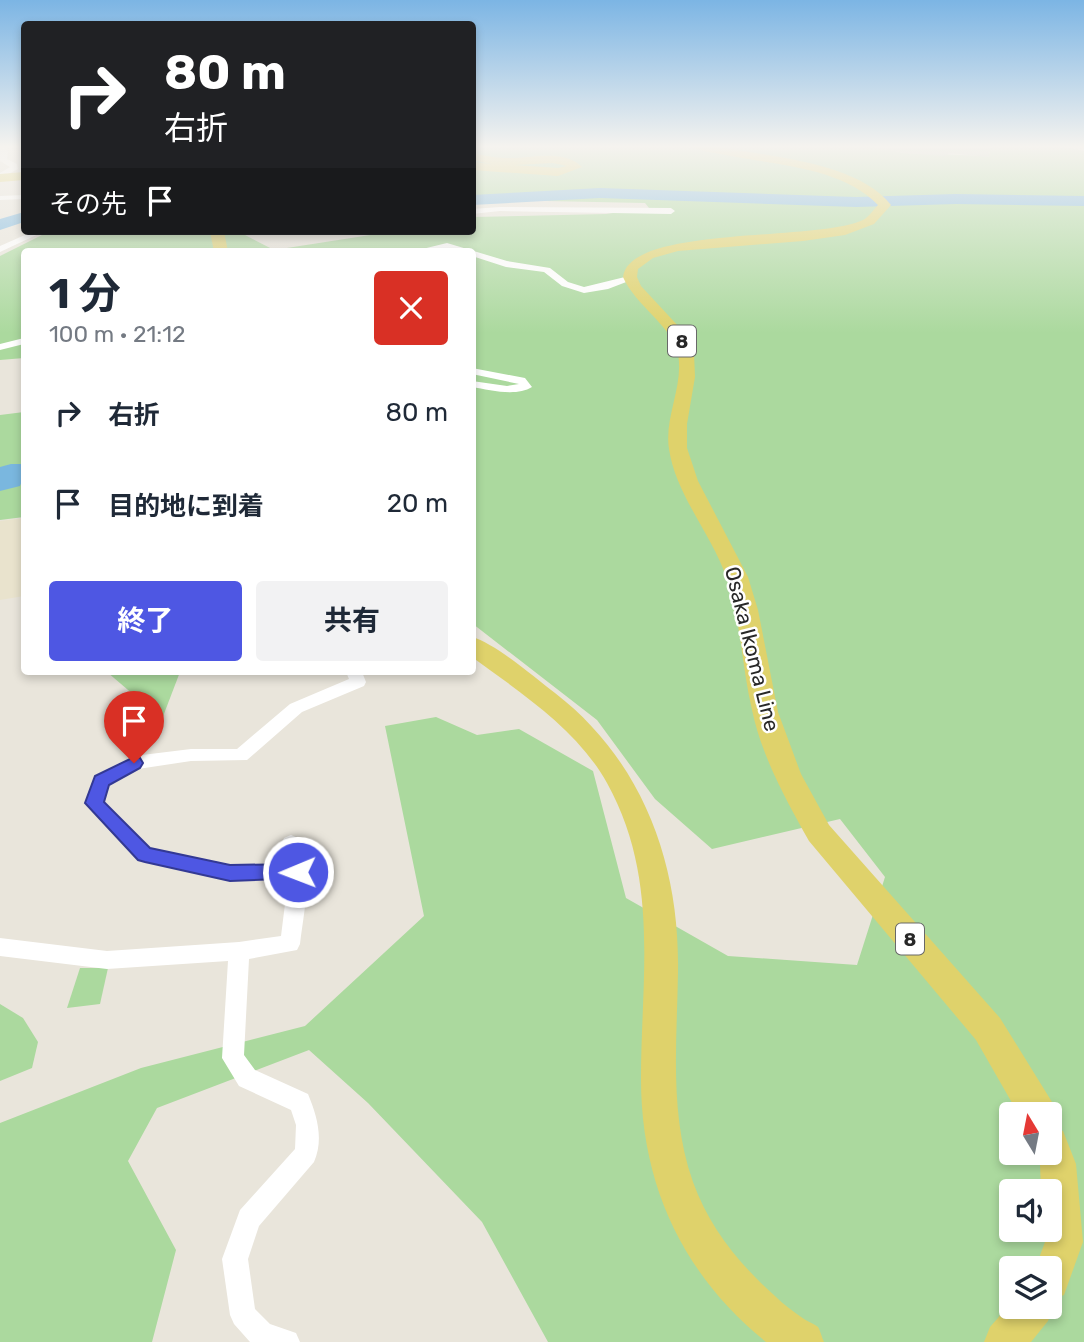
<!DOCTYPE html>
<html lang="ja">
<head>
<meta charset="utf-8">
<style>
	:root { --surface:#fff; --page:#f2f2f3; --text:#1f2937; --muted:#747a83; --accent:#4e57e3 }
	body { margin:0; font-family:Rubik,"Noto Sans JP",sans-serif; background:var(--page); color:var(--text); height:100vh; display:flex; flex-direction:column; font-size:26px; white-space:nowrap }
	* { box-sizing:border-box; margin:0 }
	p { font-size:23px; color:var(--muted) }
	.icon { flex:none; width:38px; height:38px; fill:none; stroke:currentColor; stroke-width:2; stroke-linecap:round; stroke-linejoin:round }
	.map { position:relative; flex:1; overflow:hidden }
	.panel { position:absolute; left:21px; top:248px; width:455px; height:427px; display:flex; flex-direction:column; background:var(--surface); border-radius:7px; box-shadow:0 4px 10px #0003 }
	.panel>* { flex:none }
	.top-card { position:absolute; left:21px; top:21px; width:455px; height:214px; border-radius:7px; box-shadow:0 4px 10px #0003; background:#202124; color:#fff; overflow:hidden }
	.needle { width:46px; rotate:350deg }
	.controls { position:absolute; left:999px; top:1102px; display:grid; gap:14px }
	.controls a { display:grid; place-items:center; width:63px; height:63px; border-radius:7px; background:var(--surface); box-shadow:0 4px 10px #0003; font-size:35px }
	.pin { position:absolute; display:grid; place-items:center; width:60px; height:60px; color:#fff; margin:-72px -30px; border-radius:50% 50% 50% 0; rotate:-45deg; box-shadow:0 0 7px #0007 }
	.pin .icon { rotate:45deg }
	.me { position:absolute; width:77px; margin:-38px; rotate:269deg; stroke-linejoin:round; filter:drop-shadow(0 0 5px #0008) }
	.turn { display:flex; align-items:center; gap:24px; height:147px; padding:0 28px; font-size:32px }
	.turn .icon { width:91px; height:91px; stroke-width:2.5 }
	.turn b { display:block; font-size:49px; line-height:60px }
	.then { display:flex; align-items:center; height:66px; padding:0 28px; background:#0003; gap:14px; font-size:26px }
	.round { display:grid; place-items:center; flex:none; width:74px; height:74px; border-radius:7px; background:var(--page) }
	.head { display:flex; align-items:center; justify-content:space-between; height:119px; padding:0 28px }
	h1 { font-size:42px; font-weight:700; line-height:52px }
	.action { display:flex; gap:14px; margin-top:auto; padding:14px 28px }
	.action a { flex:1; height:80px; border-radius:7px; background:var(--accent); color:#fff; font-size:28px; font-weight:700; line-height:80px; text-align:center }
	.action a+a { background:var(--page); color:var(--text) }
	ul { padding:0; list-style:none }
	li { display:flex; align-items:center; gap:21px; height:91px; padding:0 28px }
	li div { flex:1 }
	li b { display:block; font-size:26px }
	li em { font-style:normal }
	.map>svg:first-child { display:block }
</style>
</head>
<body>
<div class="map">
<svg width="1084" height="1342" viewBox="0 0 1084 1342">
	<rect width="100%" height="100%" fill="#e9e5db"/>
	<polygon fill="#e9e3cd" points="24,518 24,596 0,600 0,521"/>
	<g fill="#abd99e" fill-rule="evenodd">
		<path d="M473 145H864L904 153 989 156 990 147 986 145H1055L1084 151V1342H548L482 1222 368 1103 309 1050 157 1108 128 1161 176 1250 152 1342H0V1123L141 1068 305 1026 424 916 385 726 436 717 477 735 519 729 593 771 626 898 728 956 857 965 885 877 840 819 712 849 655 799 597 720 473 624 472 252H24V358L0 360V256L50 231H187L195 235H245L274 250 396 231H472L473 217 606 214 649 208 645 203 502 200 473 204ZM1012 1115H1050V1153H1012ZM1012 1192H1050V1230H1012ZM1012 1269H1050V1307H1012Z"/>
		<polygon points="24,412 24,517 0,520 0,415"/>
		<polygon points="107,672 180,672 162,719"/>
		<polygon points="80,968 108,968 100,1004 67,1008"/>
		<polygon points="0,1004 23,1018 38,1042 32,1068 0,1081"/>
	</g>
	<polygon fill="#bfd0b5" points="864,145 986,145 990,147 989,157 949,153 945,156 904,153"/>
	<polygon fill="#7ab7df" points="11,464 24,464 24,476 20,486 0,491 0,467"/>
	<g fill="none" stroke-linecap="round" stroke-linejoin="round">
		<g fill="#7ab7df" fill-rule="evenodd">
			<polygon points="600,188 856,197 956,194 1084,196 1084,206 956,204 856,207 600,198 472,205 472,195"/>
			<polygon points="24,212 24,222 0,230 0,219"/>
		</g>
		<g fill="#fff" fill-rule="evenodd">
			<polygon points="0,145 5,145 8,151 7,159 17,164 18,169 0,178 0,173 10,167 0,161"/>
			<polygon points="24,195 24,199 0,200 0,196"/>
			<polygon points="500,207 671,208 675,211 671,214 500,211 472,214 472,209"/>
			<polygon points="34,231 45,231 0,252 0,246"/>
			<polygon points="447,243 507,261 550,268 568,282 584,287 629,276 634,279 608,289 584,293 562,286 544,272 506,267 472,256 472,252 447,249 410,252"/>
			<polygon points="24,338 24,344 0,350 0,344"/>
			<path d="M472 368 525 378 532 387C516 397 490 390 472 387V381L507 386 519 384 472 374Z"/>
			<path d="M346 672H362L366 682 364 686 302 712 247 760 191 761 138 769 108 785 104 801 151 848 230 865 287 864 282 843 284 838 291 835 298 838C314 870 304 909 300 944L297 950 249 959 244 1055 255 1070 308 1094C317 1116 324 1139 314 1162L259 1226 248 1259 255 1309 270 1324 296 1333 300 1342H250L234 1324 230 1315 222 1259 240 1210 295 1149 296 1125 291 1110 239 1086 222 1058 228 961 107 969 0 956V938L107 951 239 942 281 936 288 880 230 881 138 859 85 803 95 776 134 756 191 749H237L290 704 349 679Z"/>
		</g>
		<g fill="#dfd26b" fill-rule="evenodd">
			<path d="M689 145H710C764 157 855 160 891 205L874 224 845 235 803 241 678 251 653 258 638 269 637 277 641 286 680 328 694 353 695 377 687 424V448L698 481 748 577 758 610 778 712 801 774 829 825 1000 1018 1052 1102 1057 1115 1052 1127 1063 1131 1076 1164 1083 1242 1064 1295 1051 1300 1054 1307 1048 1321 1031 1342H984L990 1327 1012 1302V1307H1050V1269H1035L1045 1242 1044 1230H1050V1192H1041L1040 1164 1035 1153H1050V1115H1019L976 1040 809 841C786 800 762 757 752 710 742 667 741 622 727 579 712 534 676 496 669 449 664 417 684 386 678 354 672 326 635 305 623 277 629 225 817 242 863 220 869 217 873 210 878 205 843 168 778 165 731 156 718 153 700 152 689 145Z"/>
			<path d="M472 153C483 155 495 158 506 158 530 159 563 148 582 167L558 176 472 170V162L492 164 472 160ZM553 163 567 166 558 168 514 165Z"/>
			<polygon points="24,172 24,180 0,182 0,174"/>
			<polygon points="210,231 224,231 228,252 214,252"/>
			<path d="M472 637C495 643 535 678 555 693 643 761 680 864 678 972 677 1043 669 1114 693 1182 709 1227 739 1264 775 1296 784 1305 794 1312 804 1319 808 1322 815 1324 818 1327 820 1330 822 1338 824 1342H766C683 1275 641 1185 641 1079 641 976 660 879 607 783 577 729 521 693 472 657Z"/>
		</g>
	</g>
	<linearGradient id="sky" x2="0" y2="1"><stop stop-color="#7cb5e4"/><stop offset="0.44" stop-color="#f5f3ef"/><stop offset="1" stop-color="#f5f3ef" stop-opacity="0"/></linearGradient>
	<rect width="1084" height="333" fill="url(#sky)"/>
	<polygon fill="#4e57e3" stroke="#333994" stroke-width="2" points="134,757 140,758 143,763 140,768 109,785 104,802 150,848 230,865 298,864 305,866 308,872 305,878 230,881 145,862 138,860 85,803 95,776"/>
	<g text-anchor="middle" stroke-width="5" stroke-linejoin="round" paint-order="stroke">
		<g fill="#fff" stroke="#686868" stroke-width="2">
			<rect x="668" y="325.5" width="28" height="31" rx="5"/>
			<rect x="896" y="923.5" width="28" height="31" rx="5"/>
		</g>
		<g font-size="19" font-weight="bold" fill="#282828">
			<text x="682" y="348">8</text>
			<text x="910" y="946">8</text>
		</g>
		<g font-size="21" fill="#282828" stroke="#fff">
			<text transform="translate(752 649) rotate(76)" y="7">Osaka Ikoma Line</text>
		</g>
	</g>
</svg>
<div class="controls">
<a><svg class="needle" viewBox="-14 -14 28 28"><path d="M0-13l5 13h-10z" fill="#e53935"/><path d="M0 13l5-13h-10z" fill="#747a83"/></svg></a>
<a><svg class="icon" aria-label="sound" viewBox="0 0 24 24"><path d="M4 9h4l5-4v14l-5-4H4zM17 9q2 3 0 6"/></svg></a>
<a><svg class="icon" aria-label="layers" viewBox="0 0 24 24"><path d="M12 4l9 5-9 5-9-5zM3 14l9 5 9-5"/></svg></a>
</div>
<div class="pin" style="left:134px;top:763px;background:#d93025"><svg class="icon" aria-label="arrive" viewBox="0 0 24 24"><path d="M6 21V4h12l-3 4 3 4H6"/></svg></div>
<svg class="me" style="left:298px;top:872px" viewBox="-20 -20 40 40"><circle r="17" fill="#4e57e3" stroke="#fff" stroke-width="3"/><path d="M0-11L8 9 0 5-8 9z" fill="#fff"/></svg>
<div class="top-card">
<div class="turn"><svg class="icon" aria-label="right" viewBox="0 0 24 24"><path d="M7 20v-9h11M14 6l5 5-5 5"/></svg><div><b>80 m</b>右折</div></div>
<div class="then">その先<svg class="icon" aria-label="arrive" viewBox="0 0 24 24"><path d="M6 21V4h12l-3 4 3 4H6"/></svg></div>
</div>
<section class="panel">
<div class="head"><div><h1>1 分</h1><p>100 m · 21:12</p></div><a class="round" style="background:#d93025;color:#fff"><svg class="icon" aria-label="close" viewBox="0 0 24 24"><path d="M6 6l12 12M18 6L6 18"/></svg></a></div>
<ul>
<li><svg class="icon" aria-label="right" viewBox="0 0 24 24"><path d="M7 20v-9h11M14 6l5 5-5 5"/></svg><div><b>右折</b></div><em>80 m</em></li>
<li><svg class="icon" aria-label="arrive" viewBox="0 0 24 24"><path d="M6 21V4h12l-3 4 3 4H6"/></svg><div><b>目的地に到着</b></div><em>20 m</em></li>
</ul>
<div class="action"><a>終了</a><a>共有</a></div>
</section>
</div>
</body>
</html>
